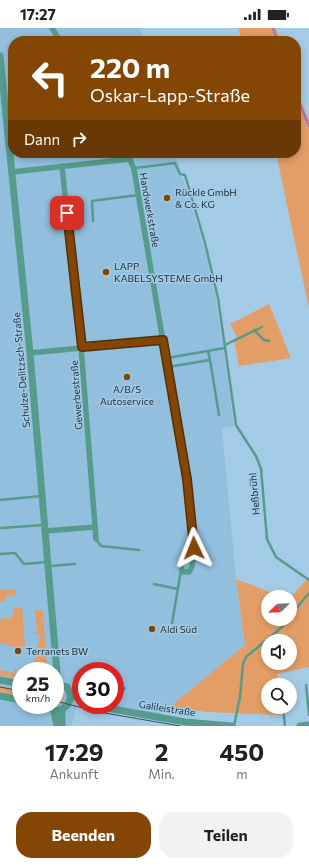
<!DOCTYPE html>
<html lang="de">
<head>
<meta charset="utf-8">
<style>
	:root { --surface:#fff; --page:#f2f2f2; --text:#202124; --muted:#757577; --accent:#844605 }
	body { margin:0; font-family:Commissioner,sans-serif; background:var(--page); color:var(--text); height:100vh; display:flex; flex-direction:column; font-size:15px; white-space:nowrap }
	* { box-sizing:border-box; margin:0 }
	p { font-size:13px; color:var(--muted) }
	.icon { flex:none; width:22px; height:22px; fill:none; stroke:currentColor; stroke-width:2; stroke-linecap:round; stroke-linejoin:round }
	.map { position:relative; height:698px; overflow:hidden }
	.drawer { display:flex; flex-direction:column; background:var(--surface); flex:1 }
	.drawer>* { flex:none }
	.hud { position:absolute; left:8px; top:8px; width:293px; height:122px; border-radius:16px; box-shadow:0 2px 6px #0003; background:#844605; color:#fff; overflow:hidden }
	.needle { width:26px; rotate:247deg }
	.controls { position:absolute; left:261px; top:562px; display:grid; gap:8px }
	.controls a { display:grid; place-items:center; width:36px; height:36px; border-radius:50%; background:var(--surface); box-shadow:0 2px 6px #0003; font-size:20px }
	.speed { position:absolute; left:12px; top:634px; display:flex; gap:8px; font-size:20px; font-weight:700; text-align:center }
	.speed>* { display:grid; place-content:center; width:52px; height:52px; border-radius:50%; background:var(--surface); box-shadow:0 2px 6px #0003; line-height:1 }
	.speed small { font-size:10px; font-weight:400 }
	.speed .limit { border:6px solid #d22; background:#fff; color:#111 }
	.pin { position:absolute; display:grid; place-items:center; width:34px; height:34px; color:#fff; margin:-17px; border-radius:8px; box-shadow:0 2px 6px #0006 }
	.me { position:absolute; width:44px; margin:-22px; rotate:358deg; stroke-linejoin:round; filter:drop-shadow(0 0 3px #0008) }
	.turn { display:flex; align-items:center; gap:14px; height:84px; padding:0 16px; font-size:18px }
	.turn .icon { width:52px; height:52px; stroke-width:2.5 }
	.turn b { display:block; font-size:28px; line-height:34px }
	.then { display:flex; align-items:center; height:38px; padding:0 16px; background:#0003; gap:8px; font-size:15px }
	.eta { display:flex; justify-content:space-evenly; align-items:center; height:68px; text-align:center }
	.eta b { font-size:24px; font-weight:700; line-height:28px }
	.cta { display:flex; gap:8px; margin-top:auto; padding:8px 16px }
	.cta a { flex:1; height:46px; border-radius:16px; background:var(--accent); color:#fff; font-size:16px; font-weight:700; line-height:46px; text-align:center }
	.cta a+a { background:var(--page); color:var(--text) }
	.status { display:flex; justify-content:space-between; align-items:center; height:28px; padding:0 20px; background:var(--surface); direction:ltr }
	.status svg { height:11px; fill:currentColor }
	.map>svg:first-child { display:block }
</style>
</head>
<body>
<div class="status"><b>17:27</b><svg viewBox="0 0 49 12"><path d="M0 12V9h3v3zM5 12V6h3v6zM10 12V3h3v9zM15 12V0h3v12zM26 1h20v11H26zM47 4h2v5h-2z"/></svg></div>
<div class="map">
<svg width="309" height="698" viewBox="0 0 309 698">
	<rect width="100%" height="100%" fill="#a4cbe5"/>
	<path fill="#92bfdd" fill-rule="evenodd" d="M0 0H140L144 13H13V125H175L207 230 216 271 234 398 222 400 236 551 245 617 157 690 92 677H115V643H81V674L79 673 71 698H0ZM21 643H55V677H21Z"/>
	<g fill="#e39d66" fill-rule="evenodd">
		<polygon points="238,0 276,0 280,13 242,13"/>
		<polygon points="296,61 309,92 309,280 276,125 296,125"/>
		<polygon points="269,276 291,330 239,338 234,311 237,309 230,296"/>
		<path d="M309 549V639L277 646 278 657H268V679H281V687L207 684 170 679 245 617 236 551 283 569H268V591H290V570ZM268 613H290V635H268Z"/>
		<polygon points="15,561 16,567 6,568 6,573 0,574 0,562"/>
		<polygon points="22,579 25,618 15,619 0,615 0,591 10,590 14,584 13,580"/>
		<polygon points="35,582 40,582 43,584 47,643 30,643 32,634 34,634 40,607 34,606 37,603"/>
		<polygon points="15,641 17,641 17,645 19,646 17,650 0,647 0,642 14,645"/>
		<polygon points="0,658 21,662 21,668 0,664"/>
		<polygon points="55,662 62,664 64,669 62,675 55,677"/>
	</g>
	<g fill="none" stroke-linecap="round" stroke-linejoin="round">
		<g stroke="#976fde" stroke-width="2">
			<polyline points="273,0 277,13"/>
			<polyline points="296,67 309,98"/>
		</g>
		<g stroke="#569b8c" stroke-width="2.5">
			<polyline points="135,140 175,135 180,146 185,147 205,215 218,270 236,397 256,428 261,441 267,511 276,529 309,552"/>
			<polyline points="93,193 92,173 138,167"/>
			<polyline points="254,302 264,312 269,313"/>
			<polyline points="225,317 262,299"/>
			<polyline points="208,323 210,332"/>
			<polyline points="167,330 225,320"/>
			<polyline points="168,339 210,332 219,387"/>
			<polyline points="0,472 41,468"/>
			<polyline points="1,500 44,497"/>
			<polyline points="96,511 101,518 139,522"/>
			<polyline points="0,526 15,525 24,536 47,534"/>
			<polyline points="50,538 75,536"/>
			<polyline points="154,556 178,561"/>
			<polyline points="290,588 309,565"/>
			<polyline points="172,595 181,542"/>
			<polyline points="30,641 42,643"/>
			<polyline points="306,657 309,687"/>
			<polyline points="115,671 125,660"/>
			<polyline points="283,679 285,698"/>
			<polyline points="234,698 240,669 243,636 246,629 282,599 288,591"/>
		</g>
		<g stroke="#569b8c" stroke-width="5.5">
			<polyline points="52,0 60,13"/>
			<path d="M127 125 134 141 191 480C192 493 197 536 189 544H183L180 536 192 527"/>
			<polyline points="62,138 81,319 96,511"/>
			<polyline points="12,144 130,131"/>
			<polyline points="30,325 163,312"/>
			<polyline points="45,503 95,499"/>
		</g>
		<g stroke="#569b8c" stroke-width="7">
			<polyline points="0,28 30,325 58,656"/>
			<polyline points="0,652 21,656"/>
			<polyline points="0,668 21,672"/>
			<polyline points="71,668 81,670"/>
			<path d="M46 677C59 691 78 674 67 659L55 656"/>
			<polyline points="100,677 112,681 185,694 232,698"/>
			<polyline points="62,682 62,698"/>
			<polyline points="54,683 57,698"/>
			<polyline points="300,698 309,697"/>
		</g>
		<g stroke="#3a4f5c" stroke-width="1">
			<polyline points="0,659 21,663"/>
			<polyline points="55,673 99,684 180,698"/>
		</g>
	</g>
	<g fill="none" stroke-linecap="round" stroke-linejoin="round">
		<g stroke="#562e03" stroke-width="10">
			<polyline id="route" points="67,185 82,319 163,312 187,451 194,520"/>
		</g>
		<use href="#route" stroke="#844605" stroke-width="7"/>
	</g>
	<g fill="#844605" stroke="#a4cbe5" stroke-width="1.5">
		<circle cx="167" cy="170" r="4"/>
		<circle cx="106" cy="244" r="4"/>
		<circle cx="127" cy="349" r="4"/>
		<circle cx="152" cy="601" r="4"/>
		<circle cx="18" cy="623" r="4"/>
	</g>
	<g text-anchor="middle" stroke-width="3" stroke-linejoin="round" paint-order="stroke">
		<g font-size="10" fill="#1e2e38" stroke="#a4cbe5" text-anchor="start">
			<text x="175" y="168">Rückle GmbH<tspan x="175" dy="12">&amp; Co. KG</tspan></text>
			<text x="114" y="242">LAPP<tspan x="114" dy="12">KABELSYSTEME GmbH</tspan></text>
			<text x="127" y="365" text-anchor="middle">A/B/S<tspan x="127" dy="12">Autoservice</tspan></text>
			<text x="160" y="605">Aldi Süd</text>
			<text x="26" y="627">Terranets BW</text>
		</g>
		<g font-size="10" fill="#1e2e38" stroke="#a4cbe5">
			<text transform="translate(150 182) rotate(80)" y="4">Handwerkstraße</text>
			<text transform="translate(21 342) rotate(-95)" y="4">Schulze-Delitzsch-Straße</text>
			<text transform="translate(76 367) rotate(-94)" y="4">Gewerbestraße</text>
			<text transform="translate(254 466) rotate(-95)" y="4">Heßbrühl</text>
			<text transform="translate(167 680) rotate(9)" y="4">Galileistraße</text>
		</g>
	</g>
</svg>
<div class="controls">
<a><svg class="needle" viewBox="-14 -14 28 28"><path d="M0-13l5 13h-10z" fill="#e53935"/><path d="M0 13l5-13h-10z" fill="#757577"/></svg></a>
<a><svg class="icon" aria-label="sound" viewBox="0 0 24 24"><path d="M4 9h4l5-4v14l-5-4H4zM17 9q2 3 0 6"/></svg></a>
<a><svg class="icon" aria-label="search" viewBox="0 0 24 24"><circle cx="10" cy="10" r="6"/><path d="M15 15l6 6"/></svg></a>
</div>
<div class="speed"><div>25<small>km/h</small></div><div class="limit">30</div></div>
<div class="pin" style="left:67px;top:185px;background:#d93025"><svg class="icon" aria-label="arrive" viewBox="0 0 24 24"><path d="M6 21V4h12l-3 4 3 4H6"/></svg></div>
<svg class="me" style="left:194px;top:520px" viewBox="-20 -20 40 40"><path d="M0-17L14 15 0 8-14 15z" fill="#844605" stroke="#fff" stroke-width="4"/></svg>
<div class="hud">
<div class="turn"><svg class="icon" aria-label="left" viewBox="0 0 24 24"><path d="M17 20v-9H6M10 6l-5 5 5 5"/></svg><div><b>220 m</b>Oskar-Lapp-Straße</div></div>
<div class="then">Dann<svg class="icon" aria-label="right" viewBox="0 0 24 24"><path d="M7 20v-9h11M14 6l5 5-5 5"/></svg></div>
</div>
</div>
<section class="drawer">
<div class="eta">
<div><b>17:29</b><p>Ankunft</p></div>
<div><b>2</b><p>Min.</p></div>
<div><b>450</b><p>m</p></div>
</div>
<div class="cta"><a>Beenden</a><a>Teilen</a></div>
</section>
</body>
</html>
